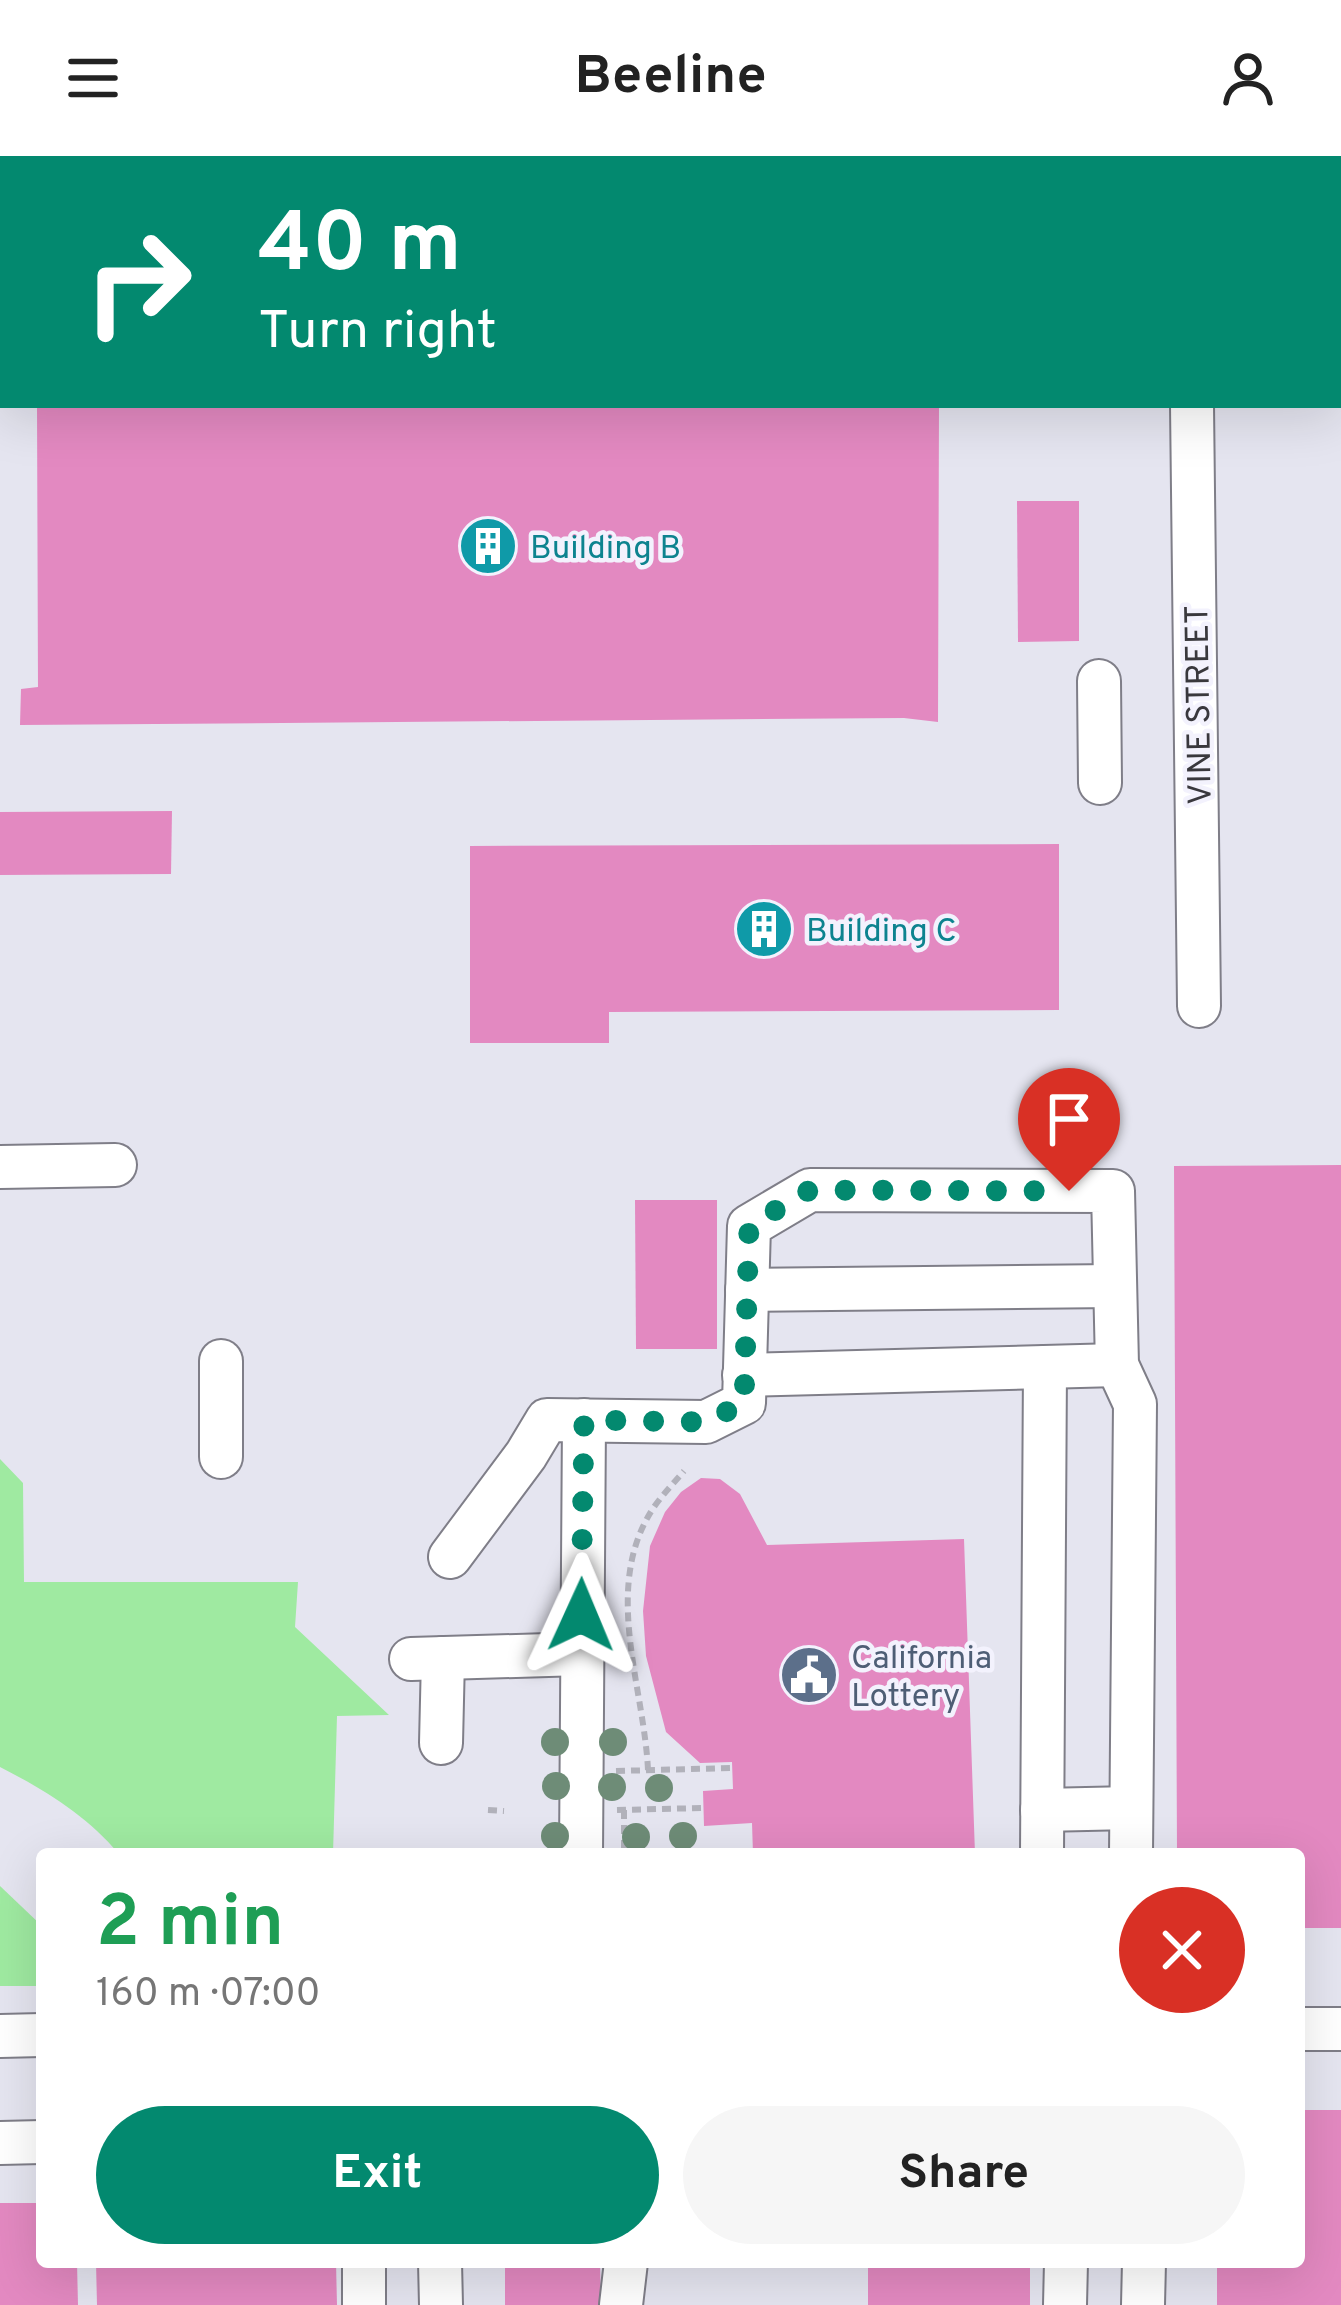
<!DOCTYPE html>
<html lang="en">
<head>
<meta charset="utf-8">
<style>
	:root { --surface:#fff; --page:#f6f6f6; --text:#222; --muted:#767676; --accent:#03896f }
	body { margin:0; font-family:Overpass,sans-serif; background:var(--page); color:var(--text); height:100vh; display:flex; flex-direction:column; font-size:45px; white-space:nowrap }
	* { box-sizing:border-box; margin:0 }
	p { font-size:39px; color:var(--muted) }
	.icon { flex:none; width:66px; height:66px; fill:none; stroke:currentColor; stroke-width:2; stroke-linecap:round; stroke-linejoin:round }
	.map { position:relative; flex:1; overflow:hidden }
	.panel { position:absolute; left:36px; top:1692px; width:1269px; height:420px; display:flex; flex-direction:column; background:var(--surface); border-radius:12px; box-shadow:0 12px 48px #0002 }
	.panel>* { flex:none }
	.hud { position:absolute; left:0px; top:0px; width:1341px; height:252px; box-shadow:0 12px 48px #0002; background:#03896f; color:#fff; overflow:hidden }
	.pin { position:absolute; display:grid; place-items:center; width:102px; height:102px; color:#fff; margin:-123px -51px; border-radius:50% 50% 50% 0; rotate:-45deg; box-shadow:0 0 12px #0007 }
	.pin .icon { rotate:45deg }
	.me { position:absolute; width:132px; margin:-66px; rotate:1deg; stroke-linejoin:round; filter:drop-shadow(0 0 9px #0008) }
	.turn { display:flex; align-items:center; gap:42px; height:252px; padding:0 60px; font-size:54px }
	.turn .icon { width:156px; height:156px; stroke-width:2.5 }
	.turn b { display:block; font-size:84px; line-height:102px }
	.round { display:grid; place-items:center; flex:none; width:126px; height:126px; border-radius:63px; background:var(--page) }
	.overview { display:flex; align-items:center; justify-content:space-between; height:204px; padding:0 60px }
	h1 { font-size:72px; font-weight:700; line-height:90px; color:#1e9e55 }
	.primary-button { display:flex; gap:24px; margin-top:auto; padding:24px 60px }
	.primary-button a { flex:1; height:138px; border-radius:72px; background:var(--accent); color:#fff; font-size:48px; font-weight:700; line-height:138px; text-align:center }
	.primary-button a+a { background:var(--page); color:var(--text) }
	header { display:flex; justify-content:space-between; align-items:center; height:156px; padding:0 60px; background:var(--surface); font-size:54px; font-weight:700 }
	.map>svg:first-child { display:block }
</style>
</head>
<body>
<header><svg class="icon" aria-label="menu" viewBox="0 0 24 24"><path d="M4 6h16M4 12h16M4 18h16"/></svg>Beeline<svg class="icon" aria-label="person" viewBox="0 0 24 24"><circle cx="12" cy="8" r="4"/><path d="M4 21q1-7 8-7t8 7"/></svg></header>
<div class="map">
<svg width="1341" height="2149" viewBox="0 0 1341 2149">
	<rect width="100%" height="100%" fill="#e5e5f0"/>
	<g fill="#9feaa1">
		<path d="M0 1303 23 1327 24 1426H298L295 1471 389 1559 337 1560 333 1698H119C86 1659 45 1634 0 1611Z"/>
		<polygon points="0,1730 42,1770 42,1830 0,1830"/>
	</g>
	<g fill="#e389c1">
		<polygon points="37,249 939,249 938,566 904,562 20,569 21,533 38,531"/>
		<polygon points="1017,345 1079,345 1079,485 1018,486"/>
		<polygon points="172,655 171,718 0,719 0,656"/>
		<polygon points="1059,688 1059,854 609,856 609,887 470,887 470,690"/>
		<polygon points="1341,1009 1341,1772 1299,1772 1299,1698 1177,1698 1174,1010"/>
		<polygon points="635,1044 717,1044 717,1193 636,1193"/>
		<polygon points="701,1322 720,1323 740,1338 767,1389 964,1383 975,1698 753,1698 752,1667 704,1670 703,1635 733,1633 732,1606 700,1607 666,1576 646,1500 643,1455 650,1390 665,1356 681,1336"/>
		<polygon points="1299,1954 1341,1954 1341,2149 1217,2149 1217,2106 1299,2106"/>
		<polygon points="0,2047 42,2047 42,2106 77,2106 78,2149 0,2149"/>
		<polygon points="96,2106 336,2106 337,2149 97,2149"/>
		<polygon points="505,2106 600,2106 601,2149 505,2149"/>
		<rect x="868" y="2106" width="162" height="43"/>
	</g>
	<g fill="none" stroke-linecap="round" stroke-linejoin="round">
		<g stroke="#7f7e88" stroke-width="46">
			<g id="minor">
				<polyline points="1018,0 1026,3"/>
				<polyline points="1057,0 1058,3"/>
				<polyline points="877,3 934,0"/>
				<polyline points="1258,3 1258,0"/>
				<polyline points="1338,8 1341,8"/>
				<polyline points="0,19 3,19"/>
				<polyline points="1192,249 1199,850"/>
				<polyline points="1099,525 1100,627"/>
				<polyline points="0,1011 115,1009"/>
				<polyline points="747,1134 1115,1130"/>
				<polyline points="744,1219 1117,1209"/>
				<polyline points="221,1301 221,1205"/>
				<polyline points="450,1401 526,1299 547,1264 706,1266 744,1247 749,1070 810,1034 1113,1035 1117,1209 1135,1248 1131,1698"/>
				<polyline points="411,1503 581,1498"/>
				<polyline points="441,1587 443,1502"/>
				<polyline points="1042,1654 1131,1652"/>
				<polyline points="581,1698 584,1264"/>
				<polyline points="1042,1698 1045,1211"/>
				<polyline points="1299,1873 1341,1873"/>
				<polyline points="0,1880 42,1879"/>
				<polyline points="0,1987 42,1986"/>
				<polyline points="440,2106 441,2149"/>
				<polyline points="364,2149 364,2106"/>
				<polyline points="621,2149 626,2106"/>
				<polyline points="1065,2149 1066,2106"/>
				<polyline points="1143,2149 1144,2106"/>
			</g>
		</g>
		<g stroke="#b1b1ba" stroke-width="6" stroke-dasharray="9 6" stroke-linecap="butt">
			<path d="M648 1614C644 1529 601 1430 654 1351 663 1338 674 1327 684 1315"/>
			<polyline points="616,1615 732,1612"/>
			<polyline points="488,1654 504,1655"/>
			<polyline points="617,1654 703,1652"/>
			<polyline points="624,1654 624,1698"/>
		</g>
		<use href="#minor" stroke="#fff" stroke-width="42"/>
	</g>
	<g fill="#6e8c77">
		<circle cx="555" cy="1586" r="14"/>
		<circle cx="613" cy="1586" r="14"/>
		<circle cx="556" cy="1630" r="14"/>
		<circle cx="612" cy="1631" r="14"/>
		<circle cx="659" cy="1632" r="14"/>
		<circle cx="555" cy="1680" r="14"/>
		<circle cx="683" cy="1680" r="14"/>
		<circle cx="636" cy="1681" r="14"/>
	</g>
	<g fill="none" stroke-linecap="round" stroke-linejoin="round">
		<polyline stroke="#03896f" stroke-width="21" stroke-dasharray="0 37.8" points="581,1459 584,1264 706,1266 744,1247 749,1070 810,1034 1069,1035"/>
	</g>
	<defs>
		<g id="building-disc" transform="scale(3)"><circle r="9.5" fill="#0f9aa8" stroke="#f3f2fd"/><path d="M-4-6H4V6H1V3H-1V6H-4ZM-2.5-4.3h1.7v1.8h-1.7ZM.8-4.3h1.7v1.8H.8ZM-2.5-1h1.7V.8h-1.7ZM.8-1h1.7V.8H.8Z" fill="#fff"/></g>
		<g id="civic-disc" transform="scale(3)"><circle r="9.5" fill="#5c6f8a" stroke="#f3f2fd"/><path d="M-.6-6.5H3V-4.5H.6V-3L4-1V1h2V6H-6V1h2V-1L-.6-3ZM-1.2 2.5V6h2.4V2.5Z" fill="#fff"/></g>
	</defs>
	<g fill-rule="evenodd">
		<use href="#building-disc" x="488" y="390"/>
		<use href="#building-disc" x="764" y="773"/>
		<use href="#civic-disc" x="809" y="1519"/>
	</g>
	<g text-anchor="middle" stroke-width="9" stroke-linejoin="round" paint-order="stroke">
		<g font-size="33" fill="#0d838f" stroke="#f3f2fd" text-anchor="start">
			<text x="530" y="402">Building B</text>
			<text x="806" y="785">Building C</text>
		</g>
		<g font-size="33" fill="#39383d" stroke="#f3f2fd">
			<text transform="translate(1197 549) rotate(-91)" y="12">VINE STREET</text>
		</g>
		<g font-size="33" fill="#4e5e75" stroke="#f3f2fd" text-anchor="start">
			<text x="851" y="1512">California<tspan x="851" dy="38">Lottery</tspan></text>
		</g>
	</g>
</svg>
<div class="pin" style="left:1069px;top:1035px;background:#d93025"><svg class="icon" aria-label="arrive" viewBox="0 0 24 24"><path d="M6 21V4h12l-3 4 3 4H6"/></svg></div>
<svg class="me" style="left:581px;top:1459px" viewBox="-20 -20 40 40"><path d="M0-17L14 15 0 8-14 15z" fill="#03896f" stroke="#fff" stroke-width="4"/></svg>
<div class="hud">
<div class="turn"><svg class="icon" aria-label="right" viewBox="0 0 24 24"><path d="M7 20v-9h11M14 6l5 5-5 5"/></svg><div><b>40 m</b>Turn right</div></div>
</div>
<section class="panel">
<div class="overview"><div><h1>2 min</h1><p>160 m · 07:00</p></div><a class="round" style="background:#d93025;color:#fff"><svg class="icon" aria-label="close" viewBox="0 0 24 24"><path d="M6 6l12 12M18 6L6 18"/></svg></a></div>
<div class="primary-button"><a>Exit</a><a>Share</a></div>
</section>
</div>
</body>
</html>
